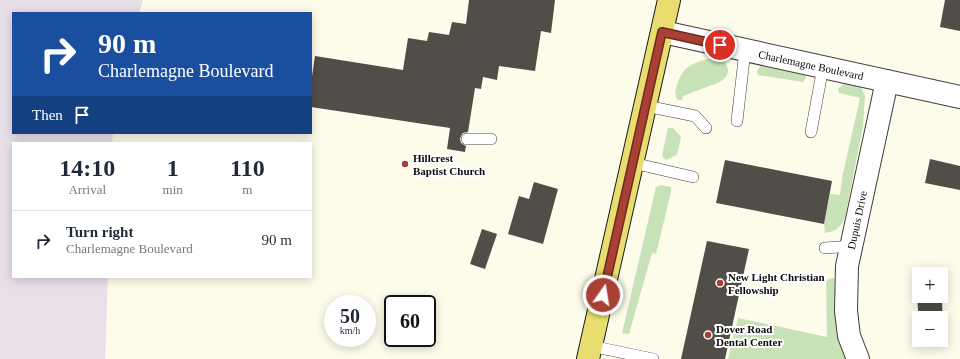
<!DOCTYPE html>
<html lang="en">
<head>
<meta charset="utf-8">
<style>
	:root { --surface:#fff; --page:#f6f6f7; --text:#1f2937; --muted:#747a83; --line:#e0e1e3 }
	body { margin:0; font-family:Georgia,serif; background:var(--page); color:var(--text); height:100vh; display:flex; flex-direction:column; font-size:15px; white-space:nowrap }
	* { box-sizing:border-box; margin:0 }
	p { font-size:13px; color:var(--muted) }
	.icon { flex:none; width:22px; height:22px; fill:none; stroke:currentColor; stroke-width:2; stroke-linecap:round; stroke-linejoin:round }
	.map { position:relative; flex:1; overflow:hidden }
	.sheet { position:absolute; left:12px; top:142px; width:300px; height:136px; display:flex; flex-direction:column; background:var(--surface); border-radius:0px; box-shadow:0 2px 10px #0003 }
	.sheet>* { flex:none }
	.banner { position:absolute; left:12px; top:12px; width:300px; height:122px; border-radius:0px; box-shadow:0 2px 10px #0003; background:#1a4fa0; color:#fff; overflow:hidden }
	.controls { position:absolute; left:912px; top:267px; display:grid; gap:8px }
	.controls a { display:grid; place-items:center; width:36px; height:36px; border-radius:0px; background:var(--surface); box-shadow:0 2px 10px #0003; font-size:20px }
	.speed { position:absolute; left:324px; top:295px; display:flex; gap:8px; font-size:20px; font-weight:700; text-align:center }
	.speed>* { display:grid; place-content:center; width:52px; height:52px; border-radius:50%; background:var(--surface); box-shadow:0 2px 10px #0003; line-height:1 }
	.speed small { font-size:10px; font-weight:400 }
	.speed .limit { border:2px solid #111; border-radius:6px; background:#fff; color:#111 }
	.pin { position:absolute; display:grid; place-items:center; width:34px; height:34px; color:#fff; margin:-17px; border:2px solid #fff; border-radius:50%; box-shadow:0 1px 4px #0007 }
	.me { position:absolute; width:44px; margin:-22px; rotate:13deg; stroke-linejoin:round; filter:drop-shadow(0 0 3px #0008) }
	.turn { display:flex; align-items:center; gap:14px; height:84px; padding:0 20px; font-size:18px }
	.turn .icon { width:52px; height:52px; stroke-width:2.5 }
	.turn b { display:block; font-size:28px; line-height:34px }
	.then { display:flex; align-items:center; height:38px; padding:0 20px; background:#0003; gap:8px; font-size:15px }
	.eta { display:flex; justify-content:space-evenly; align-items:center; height:68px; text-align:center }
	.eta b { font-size:24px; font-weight:700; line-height:28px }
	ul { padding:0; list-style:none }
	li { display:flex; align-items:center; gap:12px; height:60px; padding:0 20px; border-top:1px solid var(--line) }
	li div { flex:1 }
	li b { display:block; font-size:15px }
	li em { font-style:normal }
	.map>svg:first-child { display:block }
</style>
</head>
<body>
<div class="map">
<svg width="960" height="359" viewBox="0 0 960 359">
	<rect width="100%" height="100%" fill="#fdfcea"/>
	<polygon fill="#e8dfe8" points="0,0 143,0 139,13 13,13 13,133 113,133 112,143 13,143 13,277 108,277 105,359 0,359"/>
	<g fill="#c8e2b8">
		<path d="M707 59C712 59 719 58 724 60 726 62 726 63 727 66 730 73 726 78 720 82L683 96 682 100H678C674 95 675 91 677 85 683 67 689 65 707 59Z"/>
		<polygon points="765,65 800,72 804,74 806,78 803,82 758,75 757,71 760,66"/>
		<path d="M847 82 860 85 865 96 863 127 845 217C841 228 836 231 825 233L824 224 830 194 840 195 842 178 860 98 839 93 838 89 841 86Z"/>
		<polygon points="668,128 673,128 681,137 677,155 666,160 662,156"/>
		<polygon points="661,185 671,187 671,192 656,254 652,253 629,334 622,333 656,187"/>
		<polygon points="833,278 837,279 834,305 837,335 846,359 728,359 738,318 827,337 826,281 829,279"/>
	</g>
	<g fill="#514d48">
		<polygon points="469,0 555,0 551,33 541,31 535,71 499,66 497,80 483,77 481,89 475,88 468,132 463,133 461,136 460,139 461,143 466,146 465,152 447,149 450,128 311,107 311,83 315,56 403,70 408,38 427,41 429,32 449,35 452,22 466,24"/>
		<polygon points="945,0 960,0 960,31 940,27"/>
		<polygon points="930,159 960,166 960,190 925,183"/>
		<polygon points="725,160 832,181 824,224 716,203"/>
		<polygon points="534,182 558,189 543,244 508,234 519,196 529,199"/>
		<polygon points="482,229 497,234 485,269 470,264"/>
		<polygon points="707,241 749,249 725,359 681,359"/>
		<polygon points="916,282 919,282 919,296 941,296 941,284 943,321 941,321 941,318 919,318 919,322"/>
	</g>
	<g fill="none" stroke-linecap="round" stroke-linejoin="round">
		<g stroke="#3d3d3d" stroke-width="12">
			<g id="lane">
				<polyline points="646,106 695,116 706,128"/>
				<polyline points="737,121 745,50"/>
				<polyline points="811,132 823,67"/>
				<polyline points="467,139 491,139"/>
				<polyline points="633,163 693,177"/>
				<polyline points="825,248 852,246"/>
				<polyline points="591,346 653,359"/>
			</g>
		</g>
		<g stroke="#3d3d3d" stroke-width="24">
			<g id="street">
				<polyline points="663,32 960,97"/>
				<polyline points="858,359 849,336 846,311 847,266 887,81"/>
			</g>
		</g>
		<g stroke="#1b1b1b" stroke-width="24">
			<polyline id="primary" points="588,359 669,0"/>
		</g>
		<use href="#lane" stroke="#fff" stroke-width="11"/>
		<use href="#street" stroke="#fff" stroke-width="22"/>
		<use href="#primary" stroke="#e8dd6e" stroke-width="22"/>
	</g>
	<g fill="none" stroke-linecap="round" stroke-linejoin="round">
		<g stroke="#6e2a21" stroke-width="10">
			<polyline id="route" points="603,295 662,32 720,45"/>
		</g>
		<use href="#route" stroke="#a94033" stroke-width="7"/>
	</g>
	<g fill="#a94033" stroke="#fff" stroke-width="1.5">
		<circle cx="405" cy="164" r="4"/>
		<circle cx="720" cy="283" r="4"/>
		<circle cx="708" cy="335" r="4"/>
	</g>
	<g text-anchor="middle" stroke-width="4" stroke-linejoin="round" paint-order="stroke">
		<g font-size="11" fill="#0a0a0a" stroke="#fff">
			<text transform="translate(811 65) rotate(12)" y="4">Charlemagne Boulevard</text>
			<text transform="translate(857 220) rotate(-78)" y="4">Dupuis Drive</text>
		</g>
		<g font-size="11" font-weight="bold" fill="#0a0a0a" stroke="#fff" text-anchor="start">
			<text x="413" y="162">Hillcrest<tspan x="413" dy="13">Baptist Church</tspan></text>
			<text x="728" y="281">New Light Christian<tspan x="728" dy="13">Fellowship</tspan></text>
			<text x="716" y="333">Dover Road<tspan x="716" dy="13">Dental Center</tspan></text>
		</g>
	</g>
</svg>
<div class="controls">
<a>+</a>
<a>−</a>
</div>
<div class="speed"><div>50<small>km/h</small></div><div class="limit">60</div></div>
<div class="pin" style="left:720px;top:45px;background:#d93025"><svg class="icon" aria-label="arrive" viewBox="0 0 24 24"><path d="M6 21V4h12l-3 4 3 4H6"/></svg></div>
<svg class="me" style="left:603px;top:295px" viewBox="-20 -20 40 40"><circle r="17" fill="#a94033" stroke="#fff" stroke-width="3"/><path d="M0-11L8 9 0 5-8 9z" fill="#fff"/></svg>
<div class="banner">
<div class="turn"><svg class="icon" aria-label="right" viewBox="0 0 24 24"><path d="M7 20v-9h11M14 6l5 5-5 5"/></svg><div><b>90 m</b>Charlemagne Boulevard</div></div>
<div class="then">Then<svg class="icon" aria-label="arrive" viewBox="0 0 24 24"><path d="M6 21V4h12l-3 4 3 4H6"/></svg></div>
</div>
<section class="sheet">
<div class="eta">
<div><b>14:10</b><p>Arrival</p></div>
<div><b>1</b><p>min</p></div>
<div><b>110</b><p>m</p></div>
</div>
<ul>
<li><svg class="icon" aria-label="right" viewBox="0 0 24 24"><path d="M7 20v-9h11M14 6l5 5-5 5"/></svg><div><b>Turn right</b><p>Charlemagne Boulevard</p></div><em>90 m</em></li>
</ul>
</section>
</div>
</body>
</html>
